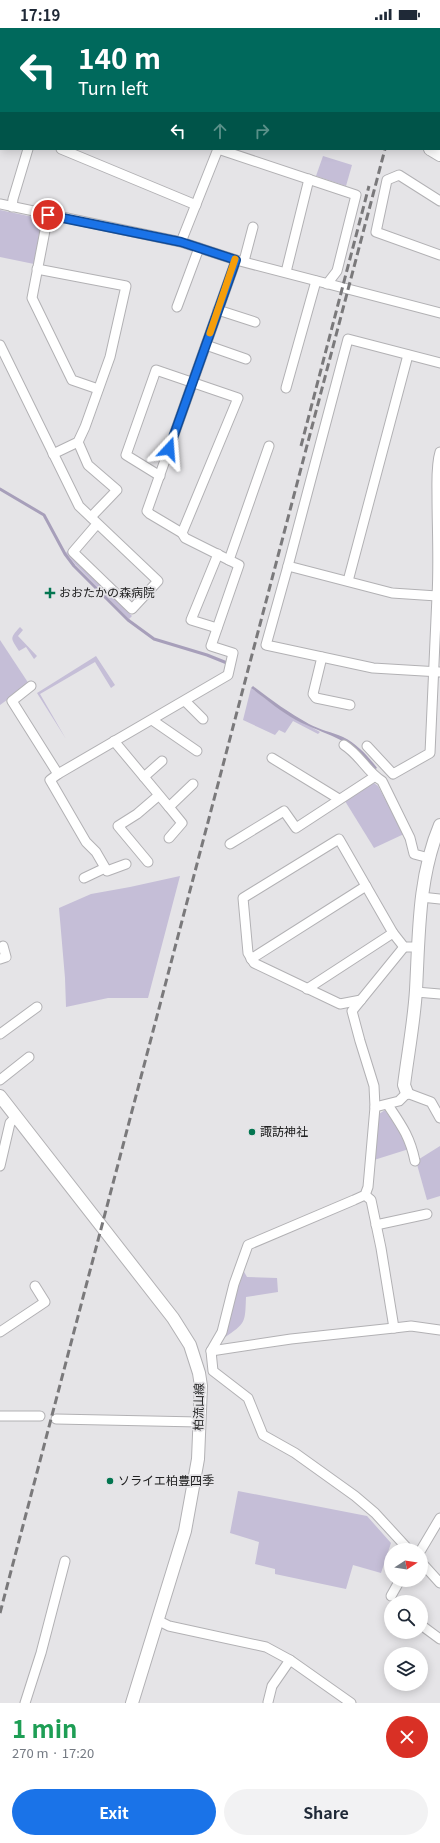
<!DOCTYPE html>
<html lang="en">
<head>
<meta charset="utf-8">
<style>
	:root { --surface:#fff; --page:#f2f2f3; --text:#1f2937; --muted:#747a83; --accent:#1a73e8 }
	body { margin:0; font-family:Georgia,"Noto Sans JP",serif; background:var(--page); color:var(--text); height:100vh; display:flex; flex-direction:column; font-size:15px; white-space:nowrap }
	* { box-sizing:border-box; margin:0 }
	p { font-size:13px; color:var(--muted) }
	.icon { flex:none; width:22px; height:22px; fill:none; stroke:currentColor; stroke-width:2; stroke-linecap:round; stroke-linejoin:round }
	.map { position:relative; height:1675px; overflow:hidden }
	.drawer { display:flex; flex-direction:column; background:var(--surface); flex:1 }
	.drawer>* { flex:none }
	.guide { position:absolute; left:0px; top:0px; width:440px; height:122px; box-shadow:0 2px 10px #0003; background:#00695c; color:#fff; overflow:hidden }
	.needle { width:26px; rotate:78deg }
	.controls { position:absolute; left:384px; top:1515px; display:grid; gap:8px }
	.controls a { display:grid; place-items:center; width:44px; height:44px; border-radius:50%; background:var(--surface); box-shadow:0 2px 10px #0003; font-size:20px }
	.pin { position:absolute; display:grid; place-items:center; width:34px; height:34px; color:#fff; margin:-17px; border:2px solid #fff; border-radius:50%; box-shadow:0 1px 4px #0007 }
	.me { position:absolute; width:44px; margin:-22px; rotate:19deg; stroke-linejoin:round; filter:drop-shadow(0 0 3px #0008) }
	.turn { display:flex; align-items:center; gap:14px; height:84px; padding:0 12px; font-size:18px }
	.turn .icon { width:52px; height:52px; stroke-width:2.5 }
	.turn b { display:block; font-size:28px; line-height:34px }
	.lanes { display:flex; align-items:center; height:38px; padding:0 12px; background:#0003; justify-content:center; gap:20px; direction:ltr }
	.lanes .off { opacity:.35 }
	.round { display:grid; place-items:center; flex:none; width:42px; height:42px; border-radius:21px; background:var(--page) }
	.head { display:flex; align-items:center; justify-content:space-between; height:68px; padding:0 12px }
	h1 { font-size:24px; font-weight:700; line-height:30px; color:#1e9e55 }
	.cta { display:flex; gap:8px; margin-top:auto; padding:8px 12px }
	.cta a { flex:1; height:46px; border-radius:24px; background:var(--accent); color:#fff; font-size:16px; font-weight:700; line-height:46px; text-align:center }
	.cta a+a { background:var(--page); color:var(--text) }
	.status { display:flex; justify-content:space-between; align-items:center; height:28px; padding:0 20px; background:var(--surface); direction:ltr }
	.status svg { height:11px; fill:currentColor }
	.map>svg:first-child { display:block }
</style>
</head>
<body>
<div class="status"><b>17:19</b><svg viewBox="0 0 49 12"><path d="M0 12V9h3v3zM5 12V6h3v6zM10 12V3h3v9zM15 12V0h3v12zM26 1h20v11H26zM47 4h2v5h-2z"/></svg></div>
<div class="map">
<svg width="440" height="1675" viewBox="0 0 440 1675">
	<rect width="100%" height="100%" fill="#e5e4e7"/>
	<g fill="#c5bed7">
		<polygon points="323,128 352,137 346,158 316,148"/>
		<polygon points="0,182 38,190 42,195 34,236 0,229"/>
		<polygon points="69,521 73,529 132,588 129,591 75,536 66,525"/>
		<path d="M20 599 23 602 18 608 37 628 34 631 26 619 19 623C11 610 9 611 20 599Z"/>
		<polygon points="0,612 29,656 0,677"/>
		<polygon points="96,628 115,657 111,660 95,634 40,666 66,711 37,665"/>
		<polygon points="251,660 284,684 320,704 318,706 293,693 285,705 279,702 275,707 243,692"/>
		<polygon points="374,755 378,758 404,806 374,820 345,773"/>
		<polygon points="180,848 148,970 108,970 66,979 65,950 59,880 91,866 130,859"/>
		<polygon points="385,1082 402,1107 409,1121 374,1132 379,1086"/>
		<polygon points="440,1118 440,1168 427,1172 416,1133"/>
		<path d="M243 1242 247 1249 277 1250 278 1264 246 1269C245 1295 246 1295 224 1310L232 1256Z"/>
		<polygon points="238,1463 367,1488 391,1515 381,1545 353,1537 346,1561 275,1546 275,1541 255,1536 259,1514 230,1505"/>
	</g>
	<path fill="#a79fba" d="M253 658C271 672 289 685 309 696 320 702 332 704 343 709 356 715 369 729 377 740L374 742C354 711 327 708 296 692 280 683 266 671 251 660Z"/>
	<g fill="none" stroke-linecap="round" stroke-linejoin="round">
		<polyline stroke="#a79fba" stroke-width="3" points="0,461 44,487 65,526 74,538 128,592 154,611 207,627 227,635"/>
		<g stroke="#b2b1b4" stroke-width="11">
			<g id="street">
				<polyline points="101,0 103,1"/>
				<polyline points="76,1 77,0"/>
				<polyline points="0,31 1,31"/>
				<polyline points="61,121 196,177"/>
				<polyline points="218,121 356,167 337,243 327,256"/>
				<polyline points="440,173 399,147 387,152 376,204 440,227"/>
				<polyline points="0,176 181,214 236,232 440,285"/>
				<polyline points="12,179 13,171 28,121"/>
				<polyline points="48,187 32,270 72,352 98,361"/>
				<polyline points="181,214 218,121"/>
				<polyline points="244,233 253,199"/>
				<polyline points="37,241 126,258 110,329 85,399 78,414 53,426"/>
				<polyline points="286,244 309,151"/>
				<polyline points="177,279 199,220"/>
				<polyline points="218,282 255,294"/>
				<polyline points="0,317 79,478 158,553 132,581 73,524 97,496"/>
				<polyline points="206,317 246,331"/>
				<path d="M440 335 348 311 288 538 392 565 437 568C439 534 437 500 437 467 437 453 436 437 440 424"/>
				<polyline points="286,360 316,253"/>
				<polyline points="78,414 88,437 117,462 91,489"/>
				<polyline points="160,448 126,427 156,342 238,370 182,505"/>
				<polyline points="229,532 269,418"/>
				<polyline points="288,538 266,617 373,640 440,644"/>
				<polyline points="348,553 408,327"/>
				<polyline points="217,600 191,592 218,526"/>
				<polyline points="322,629 313,666 316,670 350,677"/>
				<polyline points="31,658 12,673 58,746"/>
				<polyline points="185,673 203,691"/>
				<polyline points="152,692 197,723"/>
				<polyline points="114,713 169,779 193,756"/>
				<path d="M344 717C360 727 367 744 382 753L410 810 414 826 429 830"/>
				<polyline points="367,718 393,746 430,725 437,568"/>
				<polyline points="272,730 339,771"/>
				<polyline points="144,749 162,733"/>
				<polyline points="169,779 182,795 169,810"/>
				<polyline points="230,816 284,783 296,800 374,749"/>
				<polyline points="148,834 118,798 137,786 158,768"/>
				<polyline points="126,836 107,843 96,824 86,814 50,752 58,746 228,647 233,625 211,618 239,537 185,510 182,505 150,486 147,483 236,232"/>
				<polyline points="84,850 105,840"/>
				<polyline points="421,869 440,871"/>
				<polyline points="404,919 352,983 360,1013 374,1058 375,1079 368,1159 365,1167 354,1172 248,1217 234,1256 222,1304 211,1323 213,1343 248,1370 263,1407 295,1425 355,1468 375,1485 409,1522"/>
				<polyline points="0,931 6,929 3,918"/>
				<polyline points="251,931 366,858"/>
				<polyline points="307,961 393,905"/>
				<polyline points="416,964 440,966"/>
				<polyline points="361,972 340,976 254,935 248,925 243,870 339,811 393,905 404,919 418,919"/>
				<polyline points="0,1006 37,979"/>
				<polyline points="0,1052 29,1029"/>
				<path d="M388 1077C402 1098 410 1109 415 1133"/>
				<polyline points="375,1079 399,1073 407,1065 431,1074 440,1090"/>
				<polyline points="0,1138 10,1095 16,1089"/>
				<polyline points="365,1167 371,1172 381,1220 394,1300"/>
				<polyline points="376,1197 427,1186"/>
				<polyline points="0,1304 45,1274 35,1258"/>
				<polyline points="211,1323 291,1311 394,1300 411,1298 440,1302"/>
				<polyline points="0,1388 40,1388"/>
				<polyline points="56,1391 199,1394"/>
				<polyline points="421,1522 440,1490"/>
				<polyline points="421,1534 440,1555"/>
				<polyline points="391,1568 400,1552"/>
				<polyline points="157,1592 169,1598 266,1619 290,1632 351,1675"/>
				<polyline points="421,1597 440,1611"/>
				<polyline points="268,1674 272,1658 290,1632"/>
				<polyline points="25,1675 41,1625 65,1533"/>
			</g>
		</g>
		<g stroke="#b2b1b4" stroke-width="14">
			<g id="secondary">
				<polyline points="232,0 234,1"/>
				<polyline points="260,0 261,1"/>
				<polyline points="439,109 440,110"/>
				<polyline points="430,121 440,127"/>
				<path d="M407 1065 404 1057C408 1025 414 994 416 962 419 907 418 849 440 797"/>
				<polyline points="0,1068 173,1290 190,1317 199,1345 201,1358 198,1431 185,1503 132,1675"/>
			</g>
		</g>
		<use href="#street" stroke="#fff" stroke-width="9"/>
		<use href="#secondary" stroke="#fff" stroke-width="12"/>
		<g stroke="#7a797b" stroke-width="3" stroke-dasharray="8 4" stroke-linecap="butt">
			<polyline points="416,1 417,0"/>
			<polyline points="301,418 369,158"/>
			<polyline points="0,1585 385,121"/>
		</g>
	</g>
	<g fill="none" stroke-linecap="round" stroke-linejoin="round">
		<g stroke="#114b97" stroke-width="10">
			<polyline id="route" points="48,187 181,214 236,232 169,421"/>
		</g>
		<use href="#route" stroke="#1a73e8" stroke-width="7"/>
		<polyline stroke="#f59e0b" stroke-width="7" points="210,305 235,231"/>
	</g>
	<g fill="#037550" stroke="#e5e4e7" stroke-width="1.5">
		<path d="M48 559h4v4h4v4h-4v4h-4v-4h-4v-4h4z"/>
		<circle cx="252" cy="1104" r="4"/>
		<circle cx="110" cy="1453" r="4"/>
	</g>
	<g text-anchor="middle" stroke-width="3.5" stroke-linejoin="round" paint-order="stroke">
		<g font-size="12" fill="#202021" stroke="#e5e4e7" text-anchor="start">
			<text x="59" y="569">おおたかの森病院</text>
			<text x="260" y="1108">諏訪神社</text>
			<text x="118" y="1457">ソライエ柏豊四季</text>
		</g>
		<g font-size="12" fill="#202021" stroke="#e5e4e7">
			<text transform="translate(199 1379) rotate(-89)" y="4">柏流山線</text>
		</g>
	</g>
</svg>
<div class="controls">
<a><svg class="needle" viewBox="-14 -14 28 28"><path d="M0-13l5 13h-10z" fill="#e53935"/><path d="M0 13l5-13h-10z" fill="#747a83"/></svg></a>
<a><svg class="icon" aria-label="search" viewBox="0 0 24 24"><circle cx="10" cy="10" r="6"/><path d="M15 15l6 6"/></svg></a>
<a><svg class="icon" aria-label="layers" viewBox="0 0 24 24"><path d="M12 4l9 5-9 5-9-5zM3 14l9 5 9-5"/></svg></a>
</div>
<div class="pin" style="left:48px;top:187px;background:#d93025"><svg class="icon" aria-label="arrive" viewBox="0 0 24 24"><path d="M6 21V4h12l-3 4 3 4H6"/></svg></div>
<svg class="me" style="left:169px;top:421px" viewBox="-20 -20 40 40"><path d="M0-17L14 15 0 8-14 15z" fill="#1a73e8" stroke="#fff" stroke-width="4"/></svg>
<div class="guide">
<div class="turn"><svg class="icon" aria-label="left" viewBox="0 0 24 24"><path d="M17 20v-9H6M10 6l-5 5 5 5"/></svg><div><b>140 m</b>Turn left</div></div>
<div class="lanes"><svg class="icon" aria-label="left" viewBox="0 0 24 24"><path d="M17 20v-9H6M10 6l-5 5 5 5"/></svg><svg class="icon off" aria-label="ahead" viewBox="0 0 24 24"><path d="M12 20V5M6 11l6-6 6 6"/></svg><svg class="icon off" aria-label="right" viewBox="0 0 24 24"><path d="M7 20v-9h11M14 6l5 5-5 5"/></svg></div>
</div>
</div>
<section class="drawer">
<div class="head"><div><h1>1 min</h1><p>270 m · 17:20</p></div><a class="round" style="background:#d93025;color:#fff"><svg class="icon" aria-label="close" viewBox="0 0 24 24"><path d="M6 6l12 12M18 6L6 18"/></svg></a></div>
<div class="cta"><a>Exit</a><a>Share</a></div>
</section>
</body>
</html>
